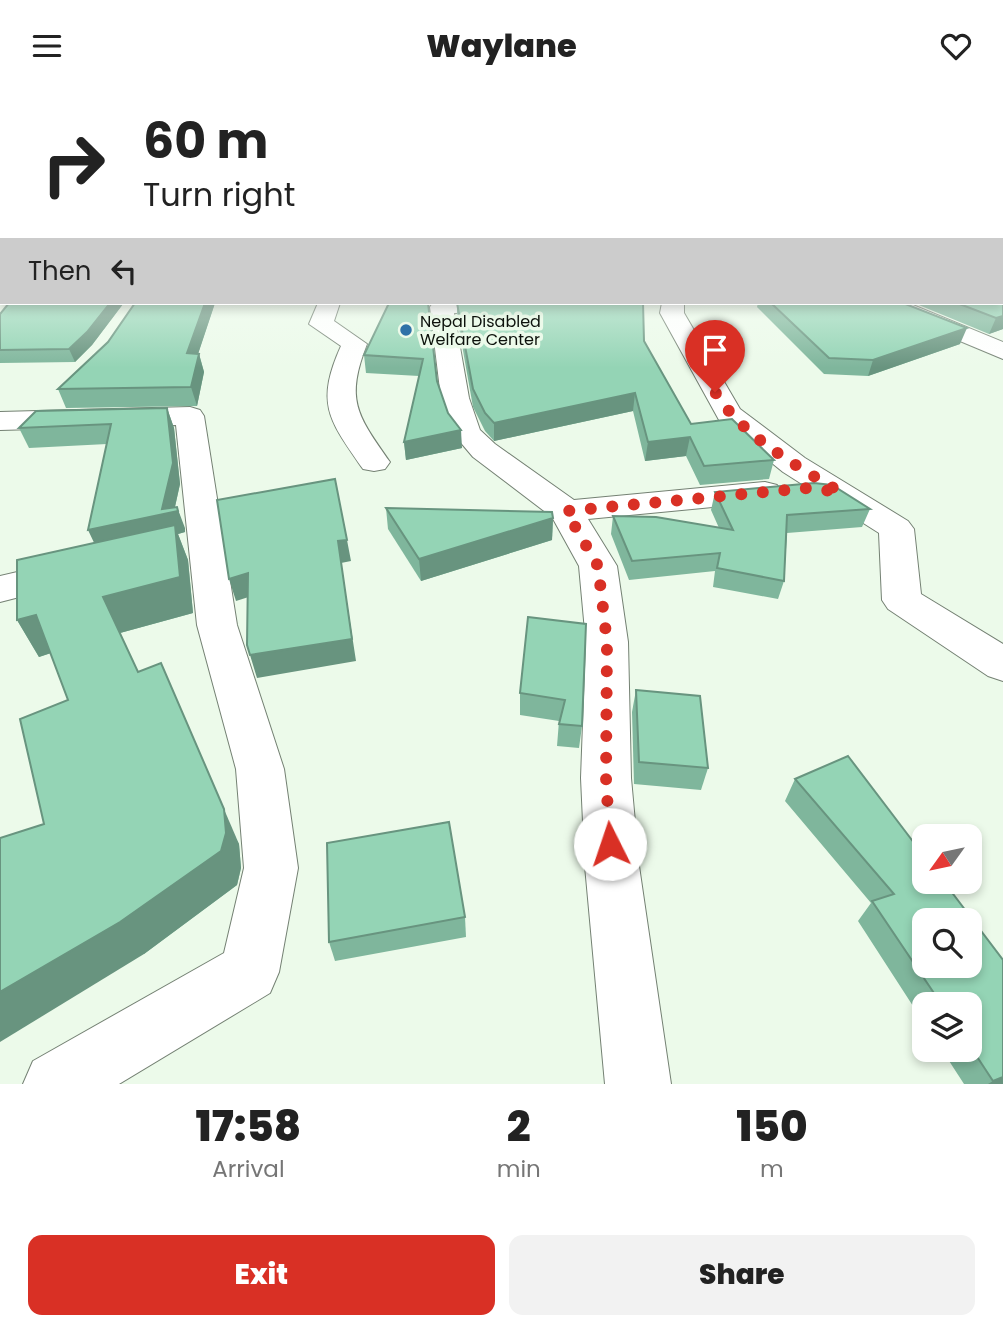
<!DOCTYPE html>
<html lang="en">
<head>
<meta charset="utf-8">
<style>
	:root { --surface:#fff; --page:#f2f2f2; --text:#222; --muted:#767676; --accent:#d93025 }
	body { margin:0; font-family:Poppins,sans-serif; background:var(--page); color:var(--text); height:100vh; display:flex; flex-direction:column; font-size:26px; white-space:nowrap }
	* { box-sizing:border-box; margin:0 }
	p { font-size:23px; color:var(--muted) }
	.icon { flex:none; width:38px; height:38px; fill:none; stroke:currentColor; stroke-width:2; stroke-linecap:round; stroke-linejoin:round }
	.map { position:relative; height:993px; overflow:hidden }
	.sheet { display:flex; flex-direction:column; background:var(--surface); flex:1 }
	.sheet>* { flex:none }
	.banner { position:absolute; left:0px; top:0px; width:1004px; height:214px; box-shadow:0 4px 10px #0003; background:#fff; color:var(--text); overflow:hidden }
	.needle { width:46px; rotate:237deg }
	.tools { position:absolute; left:912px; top:733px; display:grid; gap:14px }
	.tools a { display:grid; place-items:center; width:70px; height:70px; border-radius:14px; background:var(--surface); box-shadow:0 4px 10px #0003; font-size:35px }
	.pin { position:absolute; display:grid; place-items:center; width:60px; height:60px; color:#fff; margin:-72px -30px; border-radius:50% 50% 50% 0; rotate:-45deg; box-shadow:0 0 7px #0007 }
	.pin .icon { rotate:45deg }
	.me { position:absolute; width:77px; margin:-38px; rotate:356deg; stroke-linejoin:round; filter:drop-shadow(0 0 5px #0008) }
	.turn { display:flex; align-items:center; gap:24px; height:147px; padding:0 28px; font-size:32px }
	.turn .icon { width:91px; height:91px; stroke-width:2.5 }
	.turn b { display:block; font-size:49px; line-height:60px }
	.then { display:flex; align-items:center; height:66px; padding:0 28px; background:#0003; gap:14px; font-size:26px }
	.eta { display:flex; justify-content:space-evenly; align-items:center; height:119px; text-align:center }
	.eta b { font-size:42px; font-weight:800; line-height:49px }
	.action { display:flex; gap:14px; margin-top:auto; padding:14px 28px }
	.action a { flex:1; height:80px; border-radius:14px; background:var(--accent); color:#fff; font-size:28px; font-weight:800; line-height:80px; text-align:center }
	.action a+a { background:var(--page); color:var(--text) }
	header { display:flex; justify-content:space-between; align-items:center; height:91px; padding:0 28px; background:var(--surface); font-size:32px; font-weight:800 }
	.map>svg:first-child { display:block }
</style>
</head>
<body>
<header><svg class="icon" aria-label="menu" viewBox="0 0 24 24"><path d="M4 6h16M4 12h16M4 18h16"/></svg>Waylane<svg class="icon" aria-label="heart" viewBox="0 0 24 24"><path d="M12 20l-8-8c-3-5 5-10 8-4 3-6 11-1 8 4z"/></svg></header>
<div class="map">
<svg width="1003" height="993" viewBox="0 0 1003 993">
	<rect width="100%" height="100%" fill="#ecfaea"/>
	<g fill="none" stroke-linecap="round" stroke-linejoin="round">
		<g stroke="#748173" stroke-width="2">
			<g id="minor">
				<polygon points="0,180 2,180 0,193"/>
				<path d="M318 212H340L334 230 367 253C345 309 357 324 390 371L385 378 374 380 363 378C329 329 315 313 341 255L309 233Z"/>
				<polygon points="433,212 520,212 518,219 510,221 454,222 469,307 480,339 495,353 574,409 765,391 777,394 782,401 777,408 765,411 588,428 617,475 628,551 631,687 639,775 671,993 605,993 585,775 581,687 586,551 579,475 552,426 473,366 451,340 441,307 430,216"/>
				<polygon points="662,212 684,212 684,222 740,318 805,367 908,430 914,438 921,503 1003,553 1003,590 988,585 888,518 882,509 879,442 783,381 719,329 660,222"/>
				<polygon points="878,212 908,212 1003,251 1003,268 881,217"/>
				<polygon points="190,316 200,319 204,325 237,534 284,678 298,777 279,881 270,902 119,993 23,993 33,970 224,862 244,777 236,678 197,534 176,334 0,339 0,321"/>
				<polygon points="69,469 82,472 88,481 82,490 0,511 0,485"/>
			</g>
		</g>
		<g stroke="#748173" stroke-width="2">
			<rect id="secondary" x="0" y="188" width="2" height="12"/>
		</g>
		<use href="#minor" fill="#fff" fill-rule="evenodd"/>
		<use href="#secondary" fill="#fff" fill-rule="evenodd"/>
	</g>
	<g fill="#7fb69c">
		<polygon points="1003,148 1003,238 989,243 914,212 1003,212"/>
		<polygon points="110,212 123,212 123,213 92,254 75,271 0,272 0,223"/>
		<polygon points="135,212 215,212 198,263 199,263 204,281 197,315 66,317 58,298 108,251"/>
		<polygon points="389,212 437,290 448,322 462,357 406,369 404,351 419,285 366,282 364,264"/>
		<polygon points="457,212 644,250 691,333 774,369 769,388 700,394 686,365 645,370 633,320 494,350 485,340 473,316 457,226"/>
		<polygon points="758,212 903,212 960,253 868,285 824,283 757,216"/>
		<polygon points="167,317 174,337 180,393 175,416 177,416 185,441 178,443 188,469 193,522 120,542 138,581 239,753 241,777 237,794 144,863 44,733 68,609 51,562 39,566 17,529 94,452 107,353 29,357 19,337"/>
		<polygon points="715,401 870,418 862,436 787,442 784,490 778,508 713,496 715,480 629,489 611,443 613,425 719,437 711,419"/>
		<polygon points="386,417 553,427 552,449 421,490 388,438"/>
		<polygon points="528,526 582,635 579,657 557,655 559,630 520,624 520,602"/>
		<polygon points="636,599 708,677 701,699 634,693 632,621"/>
		<polygon points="795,688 1003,869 1003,993 964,993 942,959 970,959 970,914 924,914 924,932 858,830 871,812 785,710"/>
		<polygon points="465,826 466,846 335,870 329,851"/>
	</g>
	<g fill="#68947f">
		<polygon points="110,212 123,212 123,213 92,254 75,271 69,258"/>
		<polygon points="205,212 215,212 192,281 187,262"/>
		<polygon points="1003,225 1003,238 989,243 996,227"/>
		<polygon points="967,237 960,253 868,285 873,269"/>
		<polygon points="199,263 204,281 197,315 191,296"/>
		<polygon points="635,302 633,320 494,350 494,332"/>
		<polygon points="167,317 174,337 180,393 174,420 177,416 185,437 185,441 178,443 188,469 193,522 120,542 103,506 98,460 88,439 162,418"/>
		<polygon points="461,339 462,357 406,369 404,351"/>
		<polygon points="690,346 686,365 645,370 648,351"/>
		<polygon points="553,427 552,449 421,490 419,468"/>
		<polygon points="347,449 351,470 341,472 356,570 257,587 250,564 338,450"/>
		<polygon points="248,482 255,504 236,510 229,488"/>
		<polygon points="36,524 57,560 39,566 17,529"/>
		<polygon points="161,572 239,753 241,777 237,794 144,863 0,951 0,901"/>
		<polygon points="1003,986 1003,993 988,993 993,990"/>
	</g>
	<g fill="#94d4b5" stroke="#68947f" stroke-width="2" fill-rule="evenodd">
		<rect x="0" y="138" width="2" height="32"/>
		<polygon points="1003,148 1003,225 996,227 957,212 1003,212"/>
		<polygon points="9,212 110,212 87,241 69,258 0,259 0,223"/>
		<polygon points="135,212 205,212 187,262 199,263 191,296 58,298 108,251"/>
		<polygon points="389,212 428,212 437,290 448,322 461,339 404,351 423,268 364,264"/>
		<polygon points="457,212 643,212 644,250 691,333 732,328 774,369 704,375 690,346 648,351 635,302 494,332 485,322 473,298"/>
		<polygon points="771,212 903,212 967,237 873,269 829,267"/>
		<polygon points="167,317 173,372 162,418 177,416 178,420 88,439 111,333 19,337 36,320"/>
		<polygon points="335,388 347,449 338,450 352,548 250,564 247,554 248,482 229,488 217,409"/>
		<polygon points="814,392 832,394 870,418 787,424 784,490 717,477 720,462 632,470 613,425 656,426 733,439 715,401"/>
		<polygon points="386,417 552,421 553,427 419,468"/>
		<polygon points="175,434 180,486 103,506 138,581 161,572 224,718 226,742 221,760 120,831 0,901 0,747 44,733 20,628 68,609 36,524 17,529 17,469"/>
		<polygon points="528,526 586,533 582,635 559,633 565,609 520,602"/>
		<polygon points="636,599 700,605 708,677 639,671"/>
		<path d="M848 665 924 765V791H944L1003 869V986L993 990 970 955V914H942L872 810 894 803 795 688ZM924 830H970V875H924Z"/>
		<polygon points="449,731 465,826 329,851 327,752"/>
	</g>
	<linearGradient id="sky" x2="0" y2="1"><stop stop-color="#71b1cc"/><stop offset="0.5" stop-color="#f6fdf6"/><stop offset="1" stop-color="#f6fdf6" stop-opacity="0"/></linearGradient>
	<rect width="1003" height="277" fill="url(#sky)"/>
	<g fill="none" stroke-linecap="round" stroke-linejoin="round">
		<path stroke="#d93025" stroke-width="12" stroke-dasharray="0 21.6" d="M610 753 606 687 607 551 598 475 566 420 808 397 840 401C796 374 743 346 715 301"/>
	</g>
	<circle fill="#2e72a7" stroke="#ecfaea" stroke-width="2.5" cx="406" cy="239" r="7"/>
	<g text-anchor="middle" stroke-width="7" stroke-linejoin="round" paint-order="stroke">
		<g font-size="16" fill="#0d120c" stroke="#ecfaea" text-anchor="start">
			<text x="420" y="236">Nepal Disabled<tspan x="420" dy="18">Welfare Center</tspan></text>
		</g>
	</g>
</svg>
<div class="tools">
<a><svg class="needle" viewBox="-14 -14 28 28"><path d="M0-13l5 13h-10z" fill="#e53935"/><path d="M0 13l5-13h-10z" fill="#767676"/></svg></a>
<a><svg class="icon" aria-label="search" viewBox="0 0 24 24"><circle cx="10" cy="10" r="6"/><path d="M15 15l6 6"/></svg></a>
<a><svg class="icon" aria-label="layers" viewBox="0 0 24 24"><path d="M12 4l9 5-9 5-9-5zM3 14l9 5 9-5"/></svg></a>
</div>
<div class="pin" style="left:715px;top:301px;background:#d93025"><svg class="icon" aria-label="arrive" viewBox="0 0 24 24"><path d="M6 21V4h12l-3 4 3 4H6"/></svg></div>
<svg class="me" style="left:610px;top:753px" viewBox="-20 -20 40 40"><circle r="19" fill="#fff"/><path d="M0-13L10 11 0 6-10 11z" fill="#d93025"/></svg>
<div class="banner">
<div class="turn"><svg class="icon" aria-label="right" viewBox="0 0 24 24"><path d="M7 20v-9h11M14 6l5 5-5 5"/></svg><div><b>60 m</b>Turn right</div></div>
<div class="then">Then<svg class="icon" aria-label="left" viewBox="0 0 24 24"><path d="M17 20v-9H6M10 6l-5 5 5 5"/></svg></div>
</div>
</div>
<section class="sheet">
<div class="eta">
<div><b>17:58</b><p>Arrival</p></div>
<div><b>2</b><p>min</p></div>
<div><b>150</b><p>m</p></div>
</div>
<div class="action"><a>Exit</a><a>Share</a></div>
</section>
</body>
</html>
